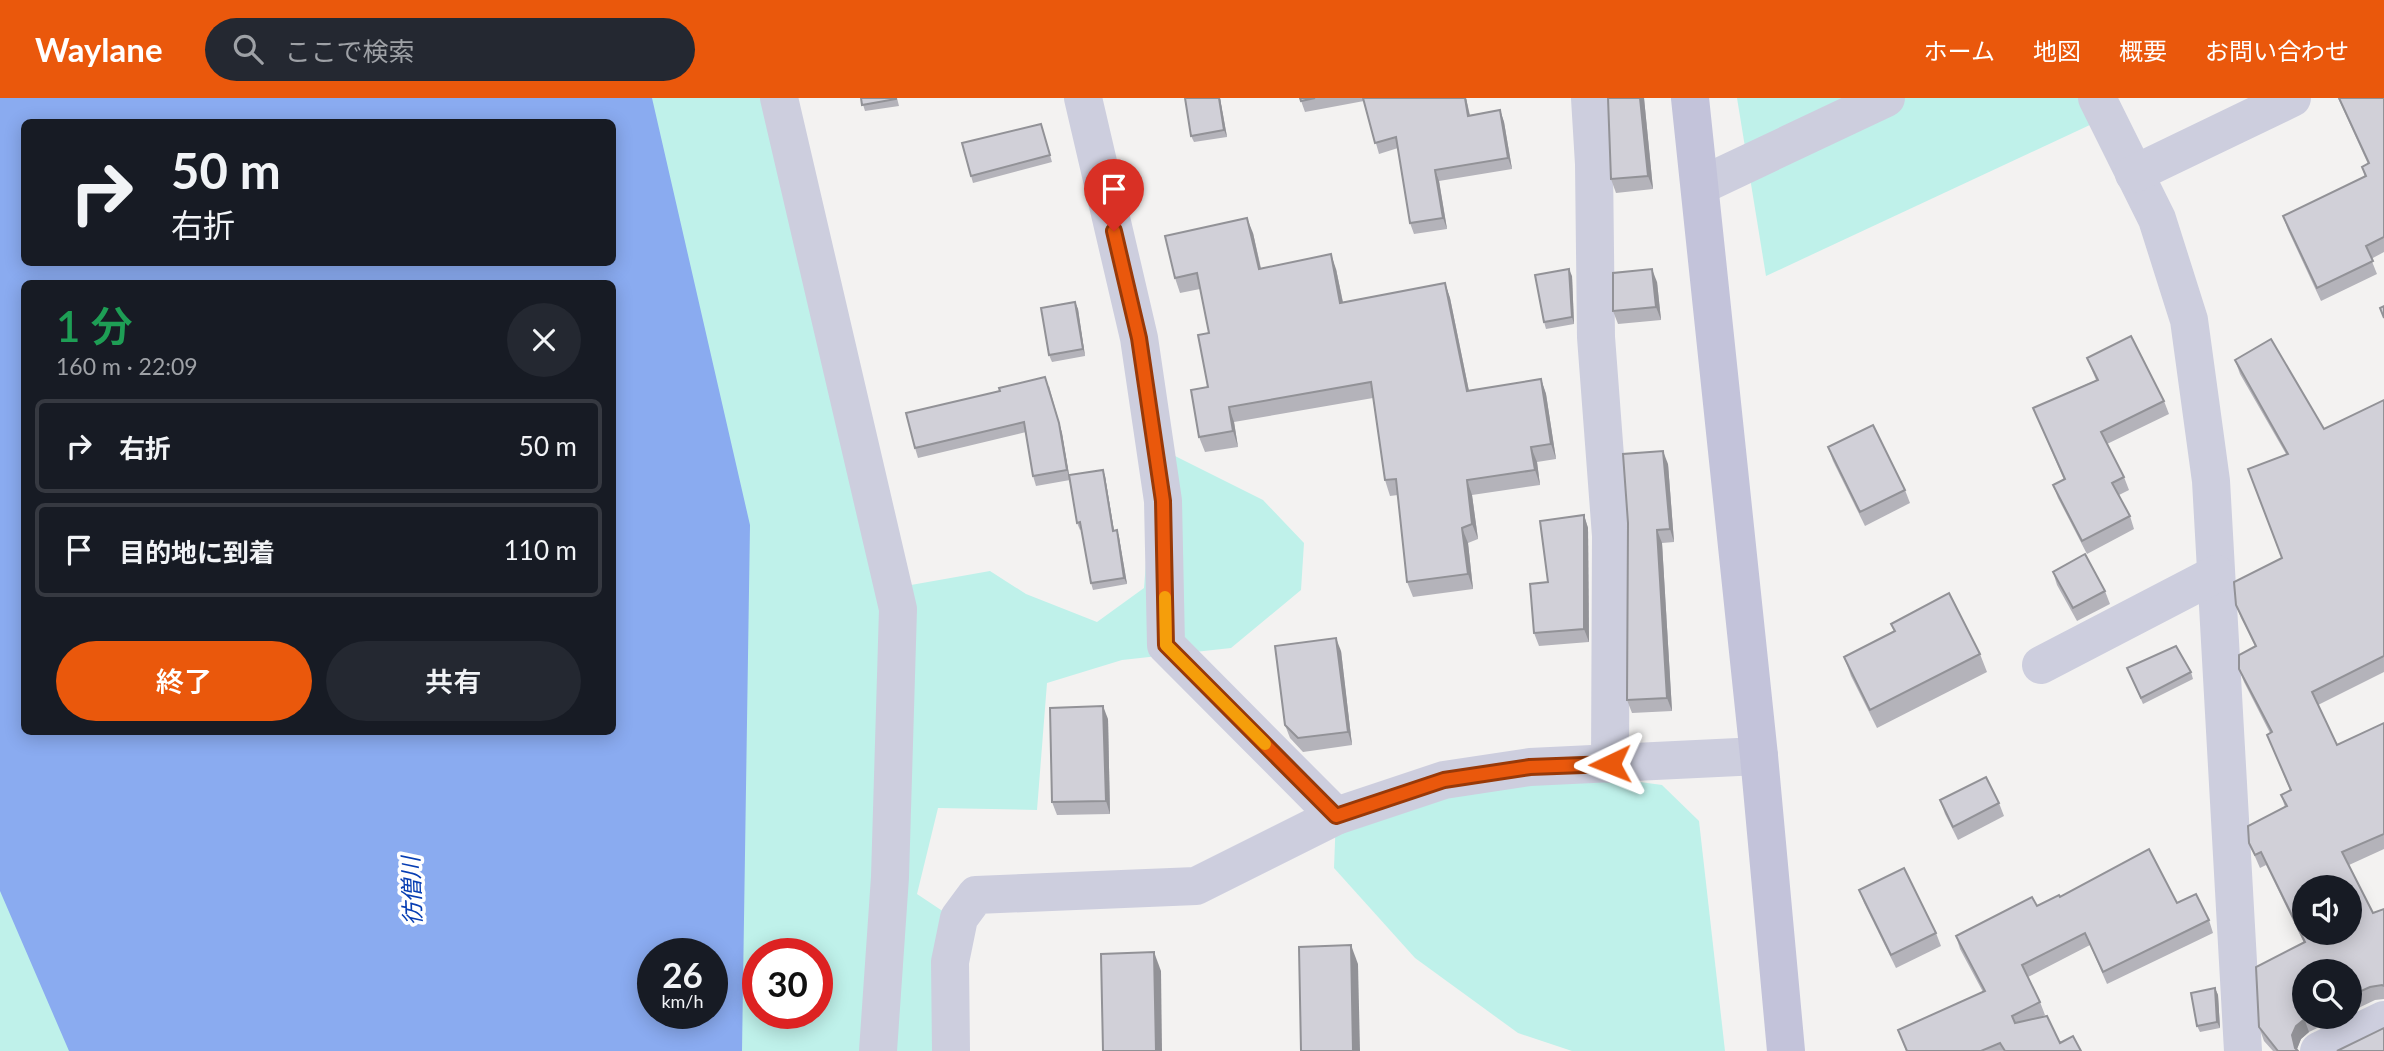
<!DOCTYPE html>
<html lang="ja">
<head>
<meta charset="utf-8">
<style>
	:root { --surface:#171b24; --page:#242831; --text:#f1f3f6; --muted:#9ea1a6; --line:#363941; --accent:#ea580c }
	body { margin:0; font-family:Lato,"Noto Sans JP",sans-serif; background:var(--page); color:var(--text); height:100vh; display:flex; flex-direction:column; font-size:26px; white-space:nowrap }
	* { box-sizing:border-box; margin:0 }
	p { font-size:23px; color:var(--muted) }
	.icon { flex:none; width:38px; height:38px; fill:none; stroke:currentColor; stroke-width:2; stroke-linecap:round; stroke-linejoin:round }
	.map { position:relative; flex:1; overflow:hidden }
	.sheet { position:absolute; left:21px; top:182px; width:595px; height:455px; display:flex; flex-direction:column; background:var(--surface); border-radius:10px; box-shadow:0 4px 18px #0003 }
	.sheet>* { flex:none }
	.guide { position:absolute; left:21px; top:21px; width:595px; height:147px; border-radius:10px; box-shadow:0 4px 18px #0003; background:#171b24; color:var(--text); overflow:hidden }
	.buttons { position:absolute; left:2292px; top:777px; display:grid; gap:14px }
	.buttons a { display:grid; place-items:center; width:70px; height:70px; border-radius:50%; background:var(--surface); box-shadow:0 4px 18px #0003; font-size:35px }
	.speed { position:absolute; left:637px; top:840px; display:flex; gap:14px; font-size:35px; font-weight:700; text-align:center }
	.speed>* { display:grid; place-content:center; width:91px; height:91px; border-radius:50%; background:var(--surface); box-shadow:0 4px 18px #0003; line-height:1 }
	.speed small { font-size:18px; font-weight:400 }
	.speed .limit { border:10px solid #d22; background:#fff; color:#111 }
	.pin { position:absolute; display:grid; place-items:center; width:60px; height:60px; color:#fff; margin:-72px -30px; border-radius:50% 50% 50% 0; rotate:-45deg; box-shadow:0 0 7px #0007 }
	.pin .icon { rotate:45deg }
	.me { position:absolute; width:77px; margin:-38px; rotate:268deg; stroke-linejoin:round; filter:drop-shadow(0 0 5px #0008) }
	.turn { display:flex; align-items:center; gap:24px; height:147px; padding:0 35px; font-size:32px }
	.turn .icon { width:91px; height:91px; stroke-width:2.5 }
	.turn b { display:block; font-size:49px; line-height:60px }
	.round { display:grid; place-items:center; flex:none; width:74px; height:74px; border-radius:37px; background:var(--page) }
	.headline { display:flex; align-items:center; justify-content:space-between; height:119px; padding:0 35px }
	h1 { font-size:42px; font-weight:600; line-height:52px; color:#1e9e55 }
	.action { display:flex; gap:14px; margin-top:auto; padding:14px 35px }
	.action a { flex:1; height:80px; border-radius:42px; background:var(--accent); color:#fff; font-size:28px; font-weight:600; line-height:80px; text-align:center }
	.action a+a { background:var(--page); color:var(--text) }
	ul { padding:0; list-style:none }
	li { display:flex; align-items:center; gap:21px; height:94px; margin:0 14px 10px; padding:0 21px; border:4px solid var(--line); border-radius:10px }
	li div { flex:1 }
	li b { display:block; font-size:26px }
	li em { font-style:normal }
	header { display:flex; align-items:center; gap:42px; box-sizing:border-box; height:98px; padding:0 35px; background:var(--accent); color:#fff }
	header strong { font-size:33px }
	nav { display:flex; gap:38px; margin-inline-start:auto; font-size:24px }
	.search { width:490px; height:63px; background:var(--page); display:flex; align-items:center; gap:18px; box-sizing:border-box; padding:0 24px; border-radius:38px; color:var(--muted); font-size:26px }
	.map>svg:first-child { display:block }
</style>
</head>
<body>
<header>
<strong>Waylane</strong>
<div class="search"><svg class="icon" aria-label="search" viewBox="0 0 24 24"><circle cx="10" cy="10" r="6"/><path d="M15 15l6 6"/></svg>ここで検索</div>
<nav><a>ホーム</a><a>地図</a><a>概要</a><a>お問い合わせ</a></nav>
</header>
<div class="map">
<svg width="2384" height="953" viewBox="0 0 2384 953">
	<rect width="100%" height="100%" fill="#f3f2f1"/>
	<g fill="#bff1ea" fill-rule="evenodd">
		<path d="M611 0H779L894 490 990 473 1026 496 1097 524 1144 490 1155 348 1263 402 1304 445 1301 492 1231 550 1122 562 1047 585 1037 712 938 710 917 796 944 814 940 953H728ZM758 856H817V915H758Z"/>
		<polygon points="1737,0 2086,0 2092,26 1766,178"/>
		<polygon points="1530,669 1662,687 1699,723 1725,953 1572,953 1518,935 1415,860 1334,770 1336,718"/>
		<polygon points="0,769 75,953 0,953"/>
	</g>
	<path fill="#8aabf0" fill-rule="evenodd" d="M0 0H652L750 427 742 953H69L0 793ZM24 24H612V164H24ZM24 186H612V634H24ZM653 856H712V915H653Z"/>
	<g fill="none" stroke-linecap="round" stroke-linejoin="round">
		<g stroke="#cdcede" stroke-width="38">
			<polyline points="779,0 898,511 890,779 878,953"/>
			<polyline points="1083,0 1139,240 1163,403 1166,547 1336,718"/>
			<polyline points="1590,0 1594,66 1596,239 1611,438 1610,666"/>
			<polyline points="2097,0 2157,121 2189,222 2211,383 2243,953"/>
			<polyline points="2134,76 2292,0"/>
			<polyline points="1700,88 1886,0"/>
			<polyline points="2041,567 2216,476"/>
			<polyline points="951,953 950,864 959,820 976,797 1196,788 1336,718 1444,682 1530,669 1759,658"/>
			<polyline points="2319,953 2384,922"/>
		</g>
		<polyline stroke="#c3c3da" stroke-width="38" points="1690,0 1759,658 1786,953"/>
	</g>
	<g fill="#b4b3ba">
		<polygon points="861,0 897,0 899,8 865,13"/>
		<polygon points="1220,0 1227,39 1194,44 1191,38"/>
		<polygon points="1300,0 1466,0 1470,17 1500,12 1504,24 1512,71 1439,83 1447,131 1414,136 1410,125 1398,50 1379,56 1364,3 1305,14"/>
		<polygon points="1608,0 1644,0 1653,91 1616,95 1611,81"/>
		<polygon points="2338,0 2384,0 2384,154 2371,161 2377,176 2321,203 2288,132 2283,118 2365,79 2362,69 2368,66"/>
		<polygon points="1043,33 1052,64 973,85 971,78"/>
		<polygon points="1253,135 1261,170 1336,171 1343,204 1445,185 1450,200 1469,293 1541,281 1546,296 1556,361 1537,364 1540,387 1472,397 1478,441 1468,445 1473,491 1413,499 1407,484 1398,397 1390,398 1385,382 1373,300 1234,324 1238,349 1205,354 1199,339 1208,289 1209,235 1200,191 1180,195 1175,180"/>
		<polygon points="1572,178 1574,226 1546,231 1544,224"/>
		<polygon points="1657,184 1661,222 1618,226 1613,213"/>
		<polygon points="1075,204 1078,211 1085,258 1052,264 1049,257"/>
		<polygon points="2087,260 2164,303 2169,316 2107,346 2124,379 2129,392 2119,397 2130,418 2134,431 2087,456 2058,400 2053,387 2064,382 2033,310 2096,282"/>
		<polygon points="2235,262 2324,331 2384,302 2384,574 2318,607 2337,647 2384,625 2384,751 2349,767 2373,815 2384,811 2384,901 2375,902 2350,914 2350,873 2305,919 2340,919 2309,934 2301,941 2297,951 2298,953 2273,953 2264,943 2259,929 2304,845 2266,767 2260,770 2249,745 2285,709 2281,697 2290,692 2267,637 2270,635 2244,584 2239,571 2255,548 2241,520 2236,507 2282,460 2286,356 2240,276"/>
		<polygon points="1049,288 1062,335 1069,377 1103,372 1105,378 1114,432 1117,432 1119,439 1127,486 1093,492 1091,485 1082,431 1080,432 1077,425 1070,382 1036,388 1033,378 1026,334 918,360 915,350"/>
		<polygon points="1828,349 1905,392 1910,405 1865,428 1833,363"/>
		<polygon points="1668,366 1674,444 1662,445 1672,613 1632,615 1627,602"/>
		<polygon points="1584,417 1588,430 1589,544 1539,548 1534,535 1548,484"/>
		<polygon points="2053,474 2105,493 2110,506 2077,523 2057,487"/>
		<polygon points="1891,526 1980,556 1987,574 1877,630 1851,578 1844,559 1894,534"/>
		<polygon points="1341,553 1352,647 1303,654 1290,640 1285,627"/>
		<polygon points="2127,570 2191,574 2193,581 2143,606"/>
		<polygon points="1108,621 1110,716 1057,717 1052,704"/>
		<polygon points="1940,702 1999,705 2004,718 1958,742 1945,716"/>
		<polygon points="1859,792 1936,835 1941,848 1896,870 1864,805"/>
		<polygon points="2060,799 2177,805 2209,822 2213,835 2107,886 2090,847 2028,879 2040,904 2045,917 2038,920 2060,945 2081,953 1906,953 1898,932 1983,894 1960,851 1956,838"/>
		<polygon points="2215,890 2218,897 2220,930 2200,934 2197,928"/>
	</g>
	<g fill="#929297">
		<polygon points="1219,0 1220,0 1227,39 1224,32"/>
		<polygon points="1465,0 1466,0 1472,29 1468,18"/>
		<polygon points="1640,0 1644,0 1653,91 1648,78"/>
		<polygon points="1500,12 1504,24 1512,71 1508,60"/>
		<polygon points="1435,72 1439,83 1447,131 1443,120"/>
		<polygon points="1247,120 1253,135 1264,186 1259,171"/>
		<polygon points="1331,156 1336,171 1346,220 1340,205"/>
		<polygon points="1569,171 1572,178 1574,226 1572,219"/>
		<polygon points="1652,171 1657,184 1661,222 1656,209"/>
		<polygon points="1445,185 1450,200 1472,308 1467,293"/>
		<polygon points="1075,204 1078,211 1085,258 1083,251"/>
		<polygon points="1045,279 1062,335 1070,382 1067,372"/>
		<polygon points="1541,281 1546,296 1556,361 1551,346"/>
		<polygon points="1229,309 1234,324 1238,349 1233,333"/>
		<polygon points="1531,349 1537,364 1540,387 1535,372"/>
		<polygon points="1663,353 1668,366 1674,444 1670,431"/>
		<polygon points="1103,372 1105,378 1115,439 1113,433"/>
		<polygon points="1467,382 1472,397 1478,441 1472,426"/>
		<polygon points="1584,417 1588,430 1589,544 1584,531"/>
		<polygon points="1462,430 1468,445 1473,491 1468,476"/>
		<polygon points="1117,432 1119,439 1127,486 1124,480"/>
		<polygon points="1657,432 1662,445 1672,613 1667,600"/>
		<polygon points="1336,540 1341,553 1352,647 1348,634"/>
		<polygon points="1103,608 1108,621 1110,716 1106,703"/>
		<polygon points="1351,847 1358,866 1360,953 1353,953"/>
		<polygon points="1154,854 1161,873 1162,953 1156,953"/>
		<polygon points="2215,890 2218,897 2220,930 2217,924"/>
		<polygon points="2304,920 2309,934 2301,941 2297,951 2298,953 2296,953 2292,937 2296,928"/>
	</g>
	<g fill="#d1d0d8" stroke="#929297" stroke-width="2" fill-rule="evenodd">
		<polygon points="861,0 896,0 896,1 862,7"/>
		<polygon points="1185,0 1219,0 1224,32 1191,38"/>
		<polygon points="1300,0 1315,0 1301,3"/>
		<polygon points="1363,0 1465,0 1468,18 1500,12 1508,60 1435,72 1443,120 1410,125 1396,39 1375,45"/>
		<polygon points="1608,0 1640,0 1648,78 1611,81"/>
		<polygon points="2339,0 2384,0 2384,139 2366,148 2373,163 2317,190 2283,118 2366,78 2362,69 2369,65"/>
		<polygon points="1041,26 1050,57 971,78 962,45"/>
		<polygon points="1247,120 1259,171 1331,156 1340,205 1445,185 1467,293 1541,281 1551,346 1531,349 1535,372 1467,382 1472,426 1462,430 1468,476 1407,484 1396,381 1385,382 1371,284 1229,309 1233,333 1199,339 1191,292 1208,289 1198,237 1209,235 1197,175 1175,180 1165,138"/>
		<polygon points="1569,171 1572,219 1544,224 1535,177"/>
		<polygon points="1652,171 1656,209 1613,213 1613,175"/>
		<polygon points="1075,204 1083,251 1049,257 1041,210"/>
		<polygon points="2384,208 2384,220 2380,210"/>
		<polygon points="2131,238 2164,303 2101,334 2124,379 2112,385 2130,418 2082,443 2053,387 2065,381 2033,310 2098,282 2087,260"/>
		<path d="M2271 241 2324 331 2384 302V558L2312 594 2337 647 2384 625V736L2342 754 2373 815 2384 811V888L2382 887 2370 889 2350 898V873H2305V919H2307L2296 928 2292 937 2295 950 2298 953H2278L2259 929 2256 869 2305 844 2261 754 2255 757 2249 745 2248 728 2287 708 2281 697 2291 692 2267 637 2272 634 2239 571V557L2256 548 2236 507 2234 484 2282 460 2248 371 2288 356 2235 262ZM2305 789H2350V835H2305Z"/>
		<polygon points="1045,279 1059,325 1067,372 1033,378 1024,324 915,350 906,315 1000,293 999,290"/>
		<polygon points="1873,327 1905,392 1860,414 1828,349"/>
		<polygon points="1663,353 1670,431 1657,432 1667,600 1627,602 1628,425 1623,356"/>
		<polygon points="1103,372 1113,433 1117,432 1124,480 1091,485 1080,424 1077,425 1069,377"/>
		<polygon points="1584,417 1584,531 1534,535 1530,486 1548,484 1540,423"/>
		<polygon points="2085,456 2105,493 2073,510 2053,474"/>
		<polygon points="1949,495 1980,556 1870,612 1844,559 1895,533 1891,526"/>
		<polygon points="1336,540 1348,634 1298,640 1285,627 1275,548"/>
		<polygon points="2176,548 2191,574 2141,600 2127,570"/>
		<polygon points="1103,608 1106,703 1052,704 1050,610"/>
		<polygon points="1986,679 1999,705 1953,729 1940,702"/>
		<polygon points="2149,751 2177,805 2196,796 2209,822 2103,874 2085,835 2022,867 2040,904 2012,918 2015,925 2047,918 2060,945 2073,938 2081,953 2005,953 2000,945 1981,953 1907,953 1898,932 1985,893 1956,838 2032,799 2037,808 2059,797 2060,799"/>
		<polygon points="1904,770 1936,835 1891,857 1859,792"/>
		<polygon points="1351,847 1353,953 1301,953 1299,849"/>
		<polygon points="1154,854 1156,953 1103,953 1101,856"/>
		<polygon points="2215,890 2217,924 2197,928 2191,895"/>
		<polygon points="2384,930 2384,953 2337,953"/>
	</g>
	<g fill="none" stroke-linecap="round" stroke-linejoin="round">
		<g stroke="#983908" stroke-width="18">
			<polyline id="route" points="1114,133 1139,240 1163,403 1166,547 1336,718 1444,682 1530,669 1610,666"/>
		</g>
		<use href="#route" stroke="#ea580c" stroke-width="12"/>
		<polyline stroke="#f59e0b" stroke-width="12" points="1165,499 1166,547 1265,646"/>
	</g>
	<g text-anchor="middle" stroke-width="7" stroke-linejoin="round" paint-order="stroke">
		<g font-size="23" font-style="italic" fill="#073eb3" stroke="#fff">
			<text transform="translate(412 793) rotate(-92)" y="8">彷僧川</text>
		</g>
	</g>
</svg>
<div class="buttons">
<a><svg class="icon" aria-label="sound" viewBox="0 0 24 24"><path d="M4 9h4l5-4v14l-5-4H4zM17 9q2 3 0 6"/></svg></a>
<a><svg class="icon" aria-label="search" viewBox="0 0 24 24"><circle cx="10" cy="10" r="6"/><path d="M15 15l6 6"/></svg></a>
</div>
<div class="speed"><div>26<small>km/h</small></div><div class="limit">30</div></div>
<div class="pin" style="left:1114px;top:133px;background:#d93025"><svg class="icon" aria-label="arrive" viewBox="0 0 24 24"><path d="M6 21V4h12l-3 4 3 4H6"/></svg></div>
<svg class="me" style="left:1610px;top:666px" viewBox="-20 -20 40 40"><path d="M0-17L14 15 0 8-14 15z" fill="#ea580c" stroke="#fff" stroke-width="4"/></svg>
<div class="guide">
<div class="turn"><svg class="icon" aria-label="right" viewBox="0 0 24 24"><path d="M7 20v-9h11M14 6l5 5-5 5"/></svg><div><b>50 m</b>右折</div></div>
</div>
<section class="sheet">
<div class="headline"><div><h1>1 分</h1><p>160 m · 22:09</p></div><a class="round"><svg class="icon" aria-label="close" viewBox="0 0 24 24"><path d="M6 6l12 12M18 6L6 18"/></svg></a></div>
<ul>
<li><svg class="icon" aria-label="right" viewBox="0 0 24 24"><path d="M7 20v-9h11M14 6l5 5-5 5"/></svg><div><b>右折</b></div><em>50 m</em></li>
<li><svg class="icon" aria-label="arrive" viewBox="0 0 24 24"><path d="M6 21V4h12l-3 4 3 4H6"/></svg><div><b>目的地に到着</b></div><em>110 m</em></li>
</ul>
<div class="action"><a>終了</a><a>共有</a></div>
</section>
</div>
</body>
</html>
